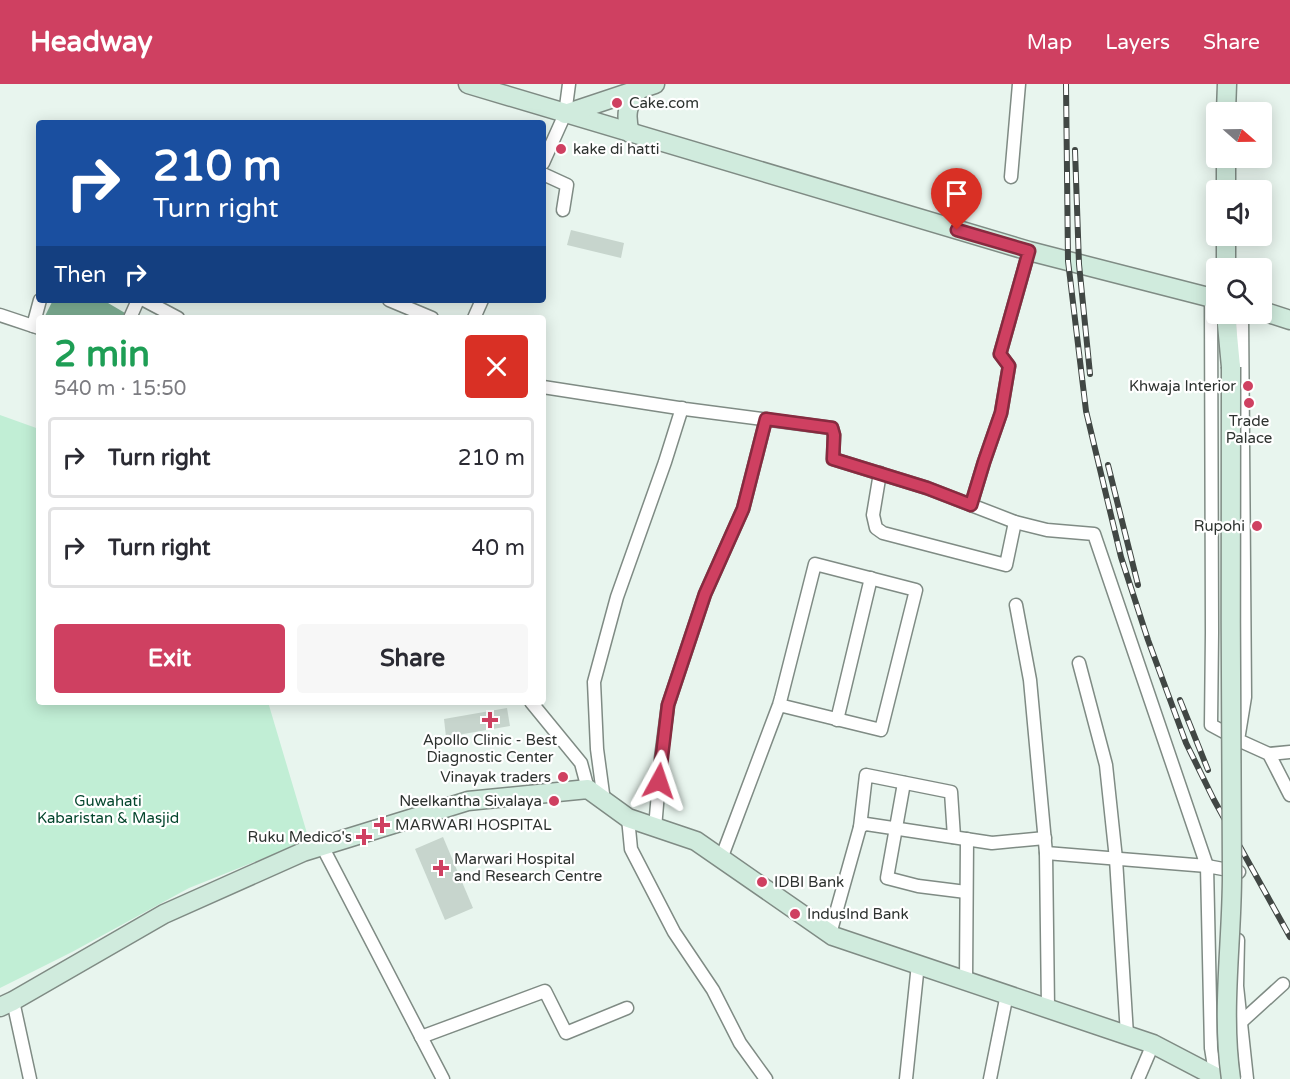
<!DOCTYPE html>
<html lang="en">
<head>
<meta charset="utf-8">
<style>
	:root { --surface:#fff; --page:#f7f7f7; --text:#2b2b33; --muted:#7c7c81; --line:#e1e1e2; --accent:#cf4061 }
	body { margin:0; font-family:"Varela Round",sans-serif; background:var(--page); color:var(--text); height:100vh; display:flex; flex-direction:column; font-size:22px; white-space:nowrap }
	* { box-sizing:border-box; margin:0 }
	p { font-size:20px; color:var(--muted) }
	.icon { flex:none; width:33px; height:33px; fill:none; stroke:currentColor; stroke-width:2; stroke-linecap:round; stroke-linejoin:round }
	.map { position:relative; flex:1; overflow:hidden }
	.panel { position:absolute; left:36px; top:231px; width:510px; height:390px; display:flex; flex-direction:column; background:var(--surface); border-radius:6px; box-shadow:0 3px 15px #0003 }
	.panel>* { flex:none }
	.top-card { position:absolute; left:36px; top:36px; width:510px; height:183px; border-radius:6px; box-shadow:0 3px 15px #0003; background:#1a4fa0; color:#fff; overflow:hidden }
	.needle { width:39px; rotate:110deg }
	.buttons { position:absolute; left:1206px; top:18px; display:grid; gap:12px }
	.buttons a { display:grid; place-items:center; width:66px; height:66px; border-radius:6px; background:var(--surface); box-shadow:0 3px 15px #0003; font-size:30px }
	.pin { position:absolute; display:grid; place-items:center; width:51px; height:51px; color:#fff; margin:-62px -26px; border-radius:50% 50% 50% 0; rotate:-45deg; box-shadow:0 0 6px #0007 }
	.pin .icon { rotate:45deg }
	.me { position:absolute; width:66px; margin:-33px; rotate:5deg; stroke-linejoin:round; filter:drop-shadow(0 0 4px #0008) }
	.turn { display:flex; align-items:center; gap:21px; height:126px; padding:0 18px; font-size:27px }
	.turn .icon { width:78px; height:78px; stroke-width:2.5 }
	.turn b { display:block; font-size:42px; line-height:51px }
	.then { display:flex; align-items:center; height:57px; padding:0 18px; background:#0003; gap:12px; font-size:22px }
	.round { display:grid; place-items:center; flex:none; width:63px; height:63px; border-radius:6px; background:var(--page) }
	.head { display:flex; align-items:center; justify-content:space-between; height:102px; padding:0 18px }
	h1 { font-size:36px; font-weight:700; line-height:45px; color:#1e9e55 }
	.primary-button { display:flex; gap:12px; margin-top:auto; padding:12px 18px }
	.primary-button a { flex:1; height:69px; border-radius:6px; background:var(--accent); color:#fff; font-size:24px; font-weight:700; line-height:69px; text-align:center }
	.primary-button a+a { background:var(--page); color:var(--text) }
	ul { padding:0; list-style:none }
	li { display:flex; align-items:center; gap:18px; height:81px; margin:0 12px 9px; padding:0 6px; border:3px solid var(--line); border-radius:6px }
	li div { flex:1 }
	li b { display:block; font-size:22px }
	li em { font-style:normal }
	header { display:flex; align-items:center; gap:36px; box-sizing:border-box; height:84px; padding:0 30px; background:var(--accent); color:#fff }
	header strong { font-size:28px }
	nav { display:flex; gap:33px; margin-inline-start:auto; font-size:21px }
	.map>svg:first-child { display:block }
</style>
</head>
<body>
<header>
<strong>Headway</strong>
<nav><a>Map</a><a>Layers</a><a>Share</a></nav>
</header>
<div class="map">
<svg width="1290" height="995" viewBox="0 0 1290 995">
	<rect width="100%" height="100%" fill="#e8f5ee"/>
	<polygon fill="#c1eed5" points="0,331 39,345 39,618 268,618 309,756 189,804 72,868 0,904"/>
	<polygon fill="#7eaf94" points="53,216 103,216 125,229 121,234 44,234"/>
	<g fill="#c7d5cd">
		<polygon points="571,146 624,159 621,174 567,161"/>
		<polygon points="507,624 510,642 446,653 444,635"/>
		<polygon points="443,753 473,824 445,836 415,765"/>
	</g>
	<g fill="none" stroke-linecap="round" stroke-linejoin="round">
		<g stroke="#7f8b84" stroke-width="15">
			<g id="street">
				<polyline points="543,79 565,30 569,0"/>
				<polyline points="543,90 567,101 563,126"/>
				<polyline points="1011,93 1019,0"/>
				<polyline points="1211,213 1212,549 1211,641 1237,655"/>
				<polyline points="144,216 178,234"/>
				<polyline points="389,216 432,234"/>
				<polyline points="1242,230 1245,613 1238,656 1269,670 1290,711"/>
				<polyline points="0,231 33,242"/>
				<polyline points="130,234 138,216"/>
				<polyline points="474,234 482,216"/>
				<polyline points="39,244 33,242 40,216"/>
				<polyline points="543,303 685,325 832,344 834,351 833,375 927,404 1015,438 1047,446 1094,450 1207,782 1046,769"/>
				<polyline points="880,389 873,431 876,444 883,449 1006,481 1015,438"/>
				<polyline points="971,421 984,378 1001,329 1009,282 1000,270 1029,167"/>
				<polyline points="1016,521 1030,596 1046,769 1048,924"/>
				<polyline points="1079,579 1106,681 1116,775 1127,951"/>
				<polyline points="531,618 581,679 588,705"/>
				<polyline points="837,636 871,494"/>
				<polyline points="1269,670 1290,668"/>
				<polyline points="904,699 887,794 918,802 966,808"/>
				<polyline points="604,717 597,665 594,598 617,513 665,378 682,324"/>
				<polyline points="628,734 631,765 674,848 713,906 740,959 766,995"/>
				<polyline points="860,743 866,691 951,708 954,753"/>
				<polyline points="655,744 661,674 668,621 705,510 743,425 766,335"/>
				<polyline points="322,762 443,995"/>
				<polyline points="721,775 779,621 781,614 815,480 916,506 881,646 779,621"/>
				<polyline points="830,850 860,743 866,740 992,759 1045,754"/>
				<polyline points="1238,856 1237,902 1247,995"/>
				<polyline points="966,896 967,755"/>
				<polyline points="13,917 30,995"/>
				<polyline points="1240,939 1283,900"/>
				<polyline points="421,953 545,907 566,949 627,924"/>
				<polyline points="906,995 918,880"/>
				<polyline points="990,995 1007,910"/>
				<polyline points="1138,995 1153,960"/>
				<polyline points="1216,995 1211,964 1207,782 1239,788"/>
			</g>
		</g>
		<g stroke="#7f8b84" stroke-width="21">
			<g id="secondary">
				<polyline points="468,0 1029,167 1216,215"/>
				<polyline points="1226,28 1227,0"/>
				<polyline points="565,30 655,0"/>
				<path d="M630 49C625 30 627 21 639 5"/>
				<polyline points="1226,106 1226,74"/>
				<polyline points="1226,184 1226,152"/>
				<polyline points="1262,227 1290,236"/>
				<polyline points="1226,230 1231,283"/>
				<polyline points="0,923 13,917 164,830 303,768 468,717 588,705 628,734 696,757 833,852 1153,960 1220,995"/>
			</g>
		</g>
		<use href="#street" stroke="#fff" stroke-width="12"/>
		<use href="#secondary" stroke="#d0ebdd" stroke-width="18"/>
		<g stroke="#414744" stroke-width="6">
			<g id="rail">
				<polyline points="1066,0 1068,177 1086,327 1121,473 1148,556 1186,659 1214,716 1290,853"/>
				<polyline points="1075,66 1079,180 1090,290"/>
				<polyline points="1108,381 1138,501"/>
				<polyline points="1180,616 1208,686"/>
			</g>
		</g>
		<use href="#rail" stroke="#fff" stroke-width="4" stroke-dasharray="11" stroke-linecap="butt"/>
		<g stroke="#7f8b84" stroke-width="21" stroke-linecap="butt">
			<path id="secondary-bridge" d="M1231 283C1230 452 1231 622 1232 791 1232 859 1221 927 1231 995"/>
		</g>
		<use href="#secondary-bridge" stroke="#d0ebdd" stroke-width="18"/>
	</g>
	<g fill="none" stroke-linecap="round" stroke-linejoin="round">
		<g stroke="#872a3f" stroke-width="15">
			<polyline id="route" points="659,697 668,621 705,510 743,425 766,335 832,344 834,351 833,375 927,404 971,421 984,378 1001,329 1009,282 1000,270 1029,167 957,146"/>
		</g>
		<use href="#route" stroke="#cf4061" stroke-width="10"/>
	</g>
	<g fill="#cf4061" stroke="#fff" stroke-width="2">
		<circle cx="617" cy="19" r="6"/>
		<circle cx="561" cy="65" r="6"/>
		<circle cx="1248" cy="302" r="6"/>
		<circle cx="1249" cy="319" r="6"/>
		<circle cx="1257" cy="442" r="6"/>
		<path d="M487 627h6v6h6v6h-6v6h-6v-6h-6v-6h6z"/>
		<circle cx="563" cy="693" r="6"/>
		<circle cx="554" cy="717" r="6"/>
		<path d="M379 732h6v6h6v6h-6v6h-6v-6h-6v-6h6z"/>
		<path d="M361 744h6v6h6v6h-6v6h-6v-6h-6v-6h6z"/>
		<path d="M438 775h6v6h6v6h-6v6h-6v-6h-6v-6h6z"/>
		<circle cx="762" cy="798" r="6"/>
		<circle cx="795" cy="830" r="6"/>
	</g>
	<g text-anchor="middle" stroke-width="4.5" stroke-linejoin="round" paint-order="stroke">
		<g font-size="15" fill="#2d322f" stroke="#fff" text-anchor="start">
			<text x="629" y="24">Cake.com</text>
			<text x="573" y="70">kake di hatti</text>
			<text x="1236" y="307" text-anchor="end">Khwaja Interior</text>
			<text x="1249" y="342" text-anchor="middle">Trade<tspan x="1249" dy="17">Palace</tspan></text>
			<text x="1245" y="447" text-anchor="end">Rupohi</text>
			<text x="490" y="661" text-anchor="middle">Apollo Clinic - Best<tspan x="490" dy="17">Diagnostic Center</tspan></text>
			<text x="551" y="698" text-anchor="end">Vinayak traders</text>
			<text x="542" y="722" text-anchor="end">Neelkantha Sivalaya</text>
			<text x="395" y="746">MARWARI HOSPITAL</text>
			<text x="352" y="758" text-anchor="end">Ruku Medico's</text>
			<text x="454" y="780">Marwari Hospital<tspan x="454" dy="17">and Research Centre</tspan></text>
			<text x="774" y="803">IDBI Bank</text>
			<text x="807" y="835">IndusInd Bank</text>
		</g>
		<g font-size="15" fill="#04462d" stroke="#fff">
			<text x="108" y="722">Guwahati<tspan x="108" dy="17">Kabaristan &amp; Masjid</tspan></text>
		</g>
	</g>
</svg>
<div class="buttons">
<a><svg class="needle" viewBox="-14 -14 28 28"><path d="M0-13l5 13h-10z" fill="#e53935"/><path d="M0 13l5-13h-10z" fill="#7c7c81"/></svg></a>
<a><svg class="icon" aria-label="sound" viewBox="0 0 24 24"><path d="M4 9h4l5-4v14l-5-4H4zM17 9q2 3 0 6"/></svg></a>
<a><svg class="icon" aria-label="search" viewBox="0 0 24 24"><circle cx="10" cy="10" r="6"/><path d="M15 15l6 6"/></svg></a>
</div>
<div class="pin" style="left:957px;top:146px;background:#d93025"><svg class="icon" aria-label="arrive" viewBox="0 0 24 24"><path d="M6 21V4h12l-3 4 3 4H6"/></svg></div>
<svg class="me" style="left:659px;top:697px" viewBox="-20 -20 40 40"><path d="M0-17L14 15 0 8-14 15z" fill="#cf4061" stroke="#fff" stroke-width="4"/></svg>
<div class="top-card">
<div class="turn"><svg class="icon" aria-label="right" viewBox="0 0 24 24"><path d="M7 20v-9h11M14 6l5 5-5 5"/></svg><div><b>210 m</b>Turn right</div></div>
<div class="then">Then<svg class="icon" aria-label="right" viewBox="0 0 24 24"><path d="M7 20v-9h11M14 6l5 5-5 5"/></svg></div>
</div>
<section class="panel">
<div class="head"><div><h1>2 min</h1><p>540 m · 15:50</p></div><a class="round" style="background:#d93025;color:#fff"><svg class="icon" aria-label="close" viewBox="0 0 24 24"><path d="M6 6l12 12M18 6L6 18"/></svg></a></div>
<ul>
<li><svg class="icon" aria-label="right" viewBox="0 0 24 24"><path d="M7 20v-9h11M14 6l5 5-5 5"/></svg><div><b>Turn right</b></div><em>210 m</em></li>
<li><svg class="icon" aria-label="right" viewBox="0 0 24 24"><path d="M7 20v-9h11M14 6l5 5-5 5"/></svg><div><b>Turn right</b></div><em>40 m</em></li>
</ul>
<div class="primary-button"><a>Exit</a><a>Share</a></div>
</section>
</div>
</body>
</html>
